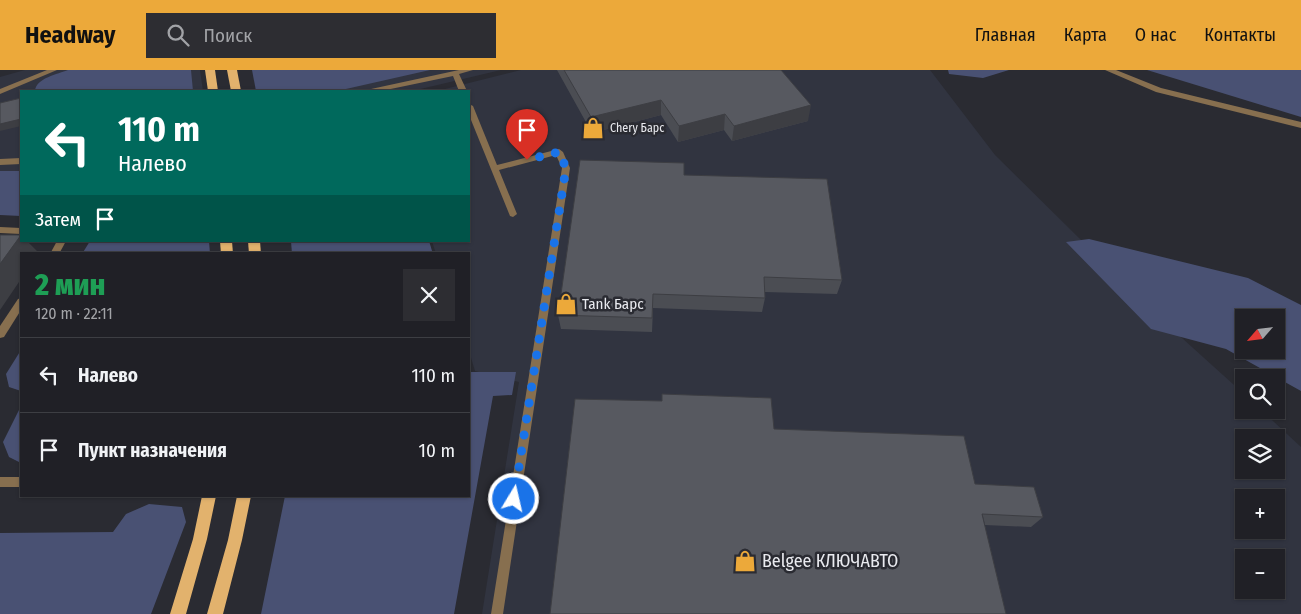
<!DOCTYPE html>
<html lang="ru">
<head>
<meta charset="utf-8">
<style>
	:root { --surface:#202026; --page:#2d2d32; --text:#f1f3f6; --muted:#a2a3a7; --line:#3d3e43; --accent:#eca93a }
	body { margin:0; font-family:"Fira Sans Condensed",sans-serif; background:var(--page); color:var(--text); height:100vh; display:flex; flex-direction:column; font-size:19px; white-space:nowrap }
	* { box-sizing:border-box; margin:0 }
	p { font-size:16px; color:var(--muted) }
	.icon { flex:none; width:28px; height:28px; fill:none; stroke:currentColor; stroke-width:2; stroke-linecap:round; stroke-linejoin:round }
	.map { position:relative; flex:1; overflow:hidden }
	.details { position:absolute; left:20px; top:182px; width:450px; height:245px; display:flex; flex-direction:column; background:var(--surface); border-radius:0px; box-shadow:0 1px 4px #0004,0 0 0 1px var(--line) }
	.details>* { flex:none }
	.hud { position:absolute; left:20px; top:20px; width:450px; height:152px; border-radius:0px; box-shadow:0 1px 4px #0004,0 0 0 1px var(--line); background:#00695c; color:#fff; overflow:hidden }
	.needle { width:32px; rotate:242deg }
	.controls { position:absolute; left:1235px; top:239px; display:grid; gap:10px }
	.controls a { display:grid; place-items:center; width:50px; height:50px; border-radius:0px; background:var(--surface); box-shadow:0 1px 4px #0004,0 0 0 1px var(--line); font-size:25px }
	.pin { position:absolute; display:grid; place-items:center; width:42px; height:42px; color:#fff; margin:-51px -21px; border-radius:50% 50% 50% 0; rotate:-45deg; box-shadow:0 0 5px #0007 }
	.pin .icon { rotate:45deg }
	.me { position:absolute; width:55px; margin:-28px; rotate:9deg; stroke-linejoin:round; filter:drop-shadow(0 0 4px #0008) }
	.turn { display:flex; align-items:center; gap:18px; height:105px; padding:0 15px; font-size:22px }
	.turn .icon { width:65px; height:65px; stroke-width:2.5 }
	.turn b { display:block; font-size:35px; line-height:42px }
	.then { display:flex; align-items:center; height:48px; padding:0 15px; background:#0003; gap:10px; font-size:19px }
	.round { display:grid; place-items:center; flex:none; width:52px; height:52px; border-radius:0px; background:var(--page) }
	.head { display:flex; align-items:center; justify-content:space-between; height:85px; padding:0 15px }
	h1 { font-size:30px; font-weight:800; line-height:38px; color:#1e9e55 }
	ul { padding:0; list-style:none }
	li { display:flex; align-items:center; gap:15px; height:75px; padding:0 15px; border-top:1px solid var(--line) }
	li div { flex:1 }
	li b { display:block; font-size:19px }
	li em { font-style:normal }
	header { display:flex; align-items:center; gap:30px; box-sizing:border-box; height:70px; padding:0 25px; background:var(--accent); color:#111 }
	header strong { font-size:24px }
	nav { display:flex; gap:28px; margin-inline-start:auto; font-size:18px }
	.search { width:350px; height:45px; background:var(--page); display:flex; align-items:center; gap:12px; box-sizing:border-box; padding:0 18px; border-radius:0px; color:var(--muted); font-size:19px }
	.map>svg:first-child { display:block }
</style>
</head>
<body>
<header>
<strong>Headway</strong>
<div class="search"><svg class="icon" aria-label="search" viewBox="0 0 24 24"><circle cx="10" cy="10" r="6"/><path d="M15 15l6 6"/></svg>Поиск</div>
<nav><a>Главная</a><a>Карта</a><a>О нас</a><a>Контакты</a></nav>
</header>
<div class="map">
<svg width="1301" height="544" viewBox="0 0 1301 544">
	<rect width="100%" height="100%" fill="#2a2b32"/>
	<g fill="#313440" fill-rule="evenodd">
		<polygon points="25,0 200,0 203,21 21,21 21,101 0,101 0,7"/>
		<polygon points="257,0 501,0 412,21 261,21"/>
		<path d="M521 0H930L995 85 1162 250 1244 324V340H1261L1301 377V544H482L519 312 475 301 469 281V184H436L432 171H469V21H437ZM1244 368H1276V400H1244ZM1244 428H1276V460H1244ZM1244 488H1276V520H1244Z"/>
	</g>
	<g fill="#495173" fill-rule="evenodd">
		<path d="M68 0H191L193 21H35C36 8 58 4 68 0Z"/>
		<polygon points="252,0 430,0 337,21 256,21"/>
		<polygon points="948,0 1009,0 983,8 949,4"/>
		<polygon points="1147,0 1301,0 1301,47"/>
		<polygon points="0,101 21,101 21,146 0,145"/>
		<path d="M1089 169 1248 208 1301 235V321L1226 279 1151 259 1066 172ZM1244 248H1276V280H1244Z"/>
		<polygon points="90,171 209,171 210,184 82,184"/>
		<polygon points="291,171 429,171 433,184 292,184"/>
		<polygon points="21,280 21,321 9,317 6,304"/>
		<polygon points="469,294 471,302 516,302 512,325 493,326 454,544 261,544 285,426 469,426"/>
		<polygon points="21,336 21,393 9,387 3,372"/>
		<polygon points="149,434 182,437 186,452 151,544 0,544 0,463 113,462 126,444"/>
	</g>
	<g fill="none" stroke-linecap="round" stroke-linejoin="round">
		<g fill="#876f4f" fill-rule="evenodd">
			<polygon points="47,0 57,0 0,24 0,19"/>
			<polygon points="459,0 473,0 459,4 467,21 459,21 453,6 381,21 367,21 371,19"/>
			<polygon points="469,34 473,36 497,95 559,79 563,82 570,98 503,544 491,544 562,98 556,85 499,100 517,144 513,147 510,146 469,45"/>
			<polygon points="21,88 21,94 0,95 0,89"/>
			<polygon points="0,157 21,158 21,164 0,163"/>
			<polygon points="57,171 66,171 59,184 50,184"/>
			<polygon points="21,228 21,240 4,267 0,268 0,256 18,229"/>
			<rect x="0" y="407" width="21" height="10"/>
		</g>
		<polygon fill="#876f4f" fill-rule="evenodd" points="1105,0 1116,0 1161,18 1301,52 1301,58 1156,22"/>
		<g fill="#e2b26d" fill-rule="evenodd">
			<polygon points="205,0 215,0 218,21 208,21"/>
			<polygon points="227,0 237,0 241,21 231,21"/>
			<polygon points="220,171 232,171 233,184 221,184"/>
			<polygon points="248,171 260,171 261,184 249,184"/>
			<polygon points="202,426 216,426 207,469 186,544 170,544 193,469"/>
			<polygon points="237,426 251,426 242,470 223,544 207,544 228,470"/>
		</g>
	</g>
	<g fill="#4b4d53">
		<polygon points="557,0 781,0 808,51 732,71 724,60 678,72 661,45 592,63"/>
		<polygon points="684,105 842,210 837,224 765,222 765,228 762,242 653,238 652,262 561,259 558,245"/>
		<polygon points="975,414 1043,447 1031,457 985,455"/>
	</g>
	<g fill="#3d3e43">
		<polygon points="661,30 661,45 592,63 591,47"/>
		<polygon points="811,35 808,51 732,71 734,56"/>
		<polygon points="725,44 724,60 678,72 679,56"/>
		<polygon points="21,49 21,56 0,61 0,54"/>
		<polygon points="21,165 21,171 27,171 39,183 21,184 21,209 0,240 0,194"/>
	</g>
	<g fill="#575960" stroke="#3d3e43">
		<polygon points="564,0 781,0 811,35 734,56 725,44 679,56 661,30 591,47"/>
		<polygon points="21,28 21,49 0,54 0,33"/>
		<polygon points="580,90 684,93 684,105 827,109 842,210 764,207 765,228 653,224 652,248 558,245"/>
		<polygon points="0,165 21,165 0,194"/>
		<polygon points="662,324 771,328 774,359 964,366 975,414 1034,417 1043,447 982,444 1006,544 550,544 575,329 662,331"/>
	</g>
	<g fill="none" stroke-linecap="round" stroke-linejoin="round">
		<polyline stroke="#1a73e8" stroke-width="9" stroke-dasharray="0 16.2" points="514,429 566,98 559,82 527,90"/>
	</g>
	<defs>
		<g id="shop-bare" transform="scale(1.725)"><path d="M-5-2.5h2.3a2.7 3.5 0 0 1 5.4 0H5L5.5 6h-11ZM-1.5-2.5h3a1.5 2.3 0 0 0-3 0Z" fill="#eca93a" stroke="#2a2b32" stroke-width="2.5" paint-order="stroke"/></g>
	</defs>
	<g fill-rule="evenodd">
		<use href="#shop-bare" x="593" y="58"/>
		<use href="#shop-bare" x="566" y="234"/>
		<use href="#shop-bare" x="745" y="491"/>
	</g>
	<g text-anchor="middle" stroke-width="5" stroke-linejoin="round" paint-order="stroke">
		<g font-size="12" fill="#e9eaef" stroke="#2a2b32" text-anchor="start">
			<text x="610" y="62">Chery Барс</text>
		</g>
		<g font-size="15" fill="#e9eaef" stroke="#2a2b32" text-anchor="start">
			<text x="582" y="239">Tank Барс</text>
		</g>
		<g font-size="18" fill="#e9eaef" stroke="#2a2b32" text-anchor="start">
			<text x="762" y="497">Belgee КЛЮЧАВТО</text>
		</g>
	</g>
</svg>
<div class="controls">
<a><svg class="needle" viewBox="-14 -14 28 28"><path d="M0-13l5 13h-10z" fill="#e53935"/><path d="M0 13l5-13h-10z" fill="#a2a3a7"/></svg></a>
<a><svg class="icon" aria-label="search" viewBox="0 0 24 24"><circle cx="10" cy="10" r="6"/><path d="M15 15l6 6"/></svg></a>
<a><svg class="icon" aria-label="layers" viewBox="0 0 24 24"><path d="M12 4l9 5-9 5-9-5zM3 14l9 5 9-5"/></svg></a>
<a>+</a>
<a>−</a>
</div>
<div class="pin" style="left:527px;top:90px;background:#d93025"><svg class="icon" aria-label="arrive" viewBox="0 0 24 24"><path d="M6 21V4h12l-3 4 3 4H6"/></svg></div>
<svg class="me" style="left:514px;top:429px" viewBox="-20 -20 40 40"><circle r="17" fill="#1a73e8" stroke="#fff" stroke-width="3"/><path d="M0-11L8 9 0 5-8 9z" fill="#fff"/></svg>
<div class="hud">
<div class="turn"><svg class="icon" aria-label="left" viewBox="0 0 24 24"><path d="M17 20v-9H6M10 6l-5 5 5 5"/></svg><div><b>110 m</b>Налево</div></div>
<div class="then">Затем<svg class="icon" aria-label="arrive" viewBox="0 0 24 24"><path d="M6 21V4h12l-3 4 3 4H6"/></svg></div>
</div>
<section class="details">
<div class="head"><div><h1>2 мин</h1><p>120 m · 22:11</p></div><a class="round"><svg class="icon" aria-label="close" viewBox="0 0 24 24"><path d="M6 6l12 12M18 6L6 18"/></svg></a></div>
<ul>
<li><svg class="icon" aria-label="left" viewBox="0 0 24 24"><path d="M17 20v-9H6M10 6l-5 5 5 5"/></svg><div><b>Налево</b></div><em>110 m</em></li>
<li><svg class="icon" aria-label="arrive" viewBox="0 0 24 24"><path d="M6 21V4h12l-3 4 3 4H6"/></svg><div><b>Пункт назначения</b></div><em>10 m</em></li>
</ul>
</section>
</div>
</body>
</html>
